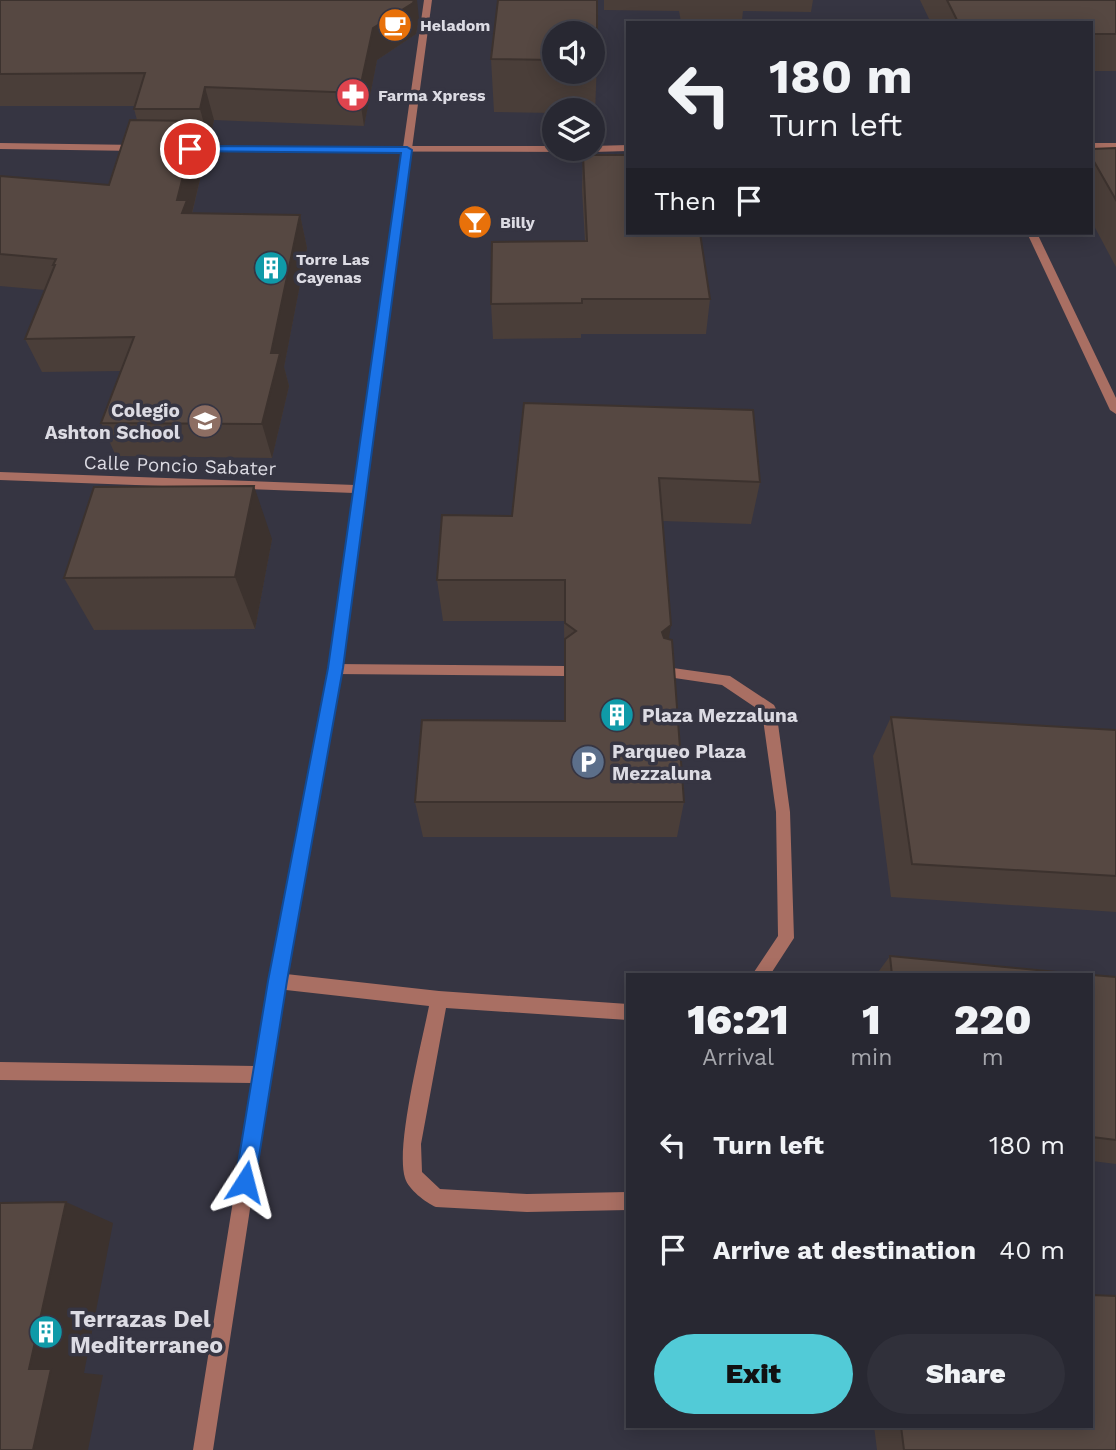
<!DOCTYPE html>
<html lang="en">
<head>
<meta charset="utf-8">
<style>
	:root { --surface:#282832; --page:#30303a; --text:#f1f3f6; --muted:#a5a6ac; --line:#44444d; --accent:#52cbd7 }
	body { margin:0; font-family:"Work Sans",sans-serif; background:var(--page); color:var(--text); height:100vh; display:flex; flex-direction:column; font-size:26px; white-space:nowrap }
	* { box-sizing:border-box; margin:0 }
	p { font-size:23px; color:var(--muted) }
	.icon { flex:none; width:38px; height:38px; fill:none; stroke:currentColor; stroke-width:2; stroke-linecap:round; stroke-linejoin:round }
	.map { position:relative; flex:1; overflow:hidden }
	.panel { position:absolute; left:626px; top:973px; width:467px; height:455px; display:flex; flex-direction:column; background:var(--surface); border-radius:0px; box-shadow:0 4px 18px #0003,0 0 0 2px var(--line) }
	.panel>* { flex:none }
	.banner { position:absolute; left:626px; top:21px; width:467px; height:214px; border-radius:0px; box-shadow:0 4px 18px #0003,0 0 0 2px var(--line); background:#282832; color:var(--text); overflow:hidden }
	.tools { position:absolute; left:542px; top:21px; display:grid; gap:14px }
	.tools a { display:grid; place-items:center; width:63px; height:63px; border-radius:50%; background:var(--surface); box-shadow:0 4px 18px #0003,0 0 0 2px var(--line); font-size:35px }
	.pin { position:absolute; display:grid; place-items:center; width:60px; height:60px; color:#fff; margin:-30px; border:4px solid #fff; border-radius:50%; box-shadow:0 2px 7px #0007 }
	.me { position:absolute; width:77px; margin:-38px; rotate:9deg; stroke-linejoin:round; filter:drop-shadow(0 0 5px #0008) }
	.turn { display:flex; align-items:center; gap:24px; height:147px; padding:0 28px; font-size:32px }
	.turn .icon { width:91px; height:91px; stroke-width:2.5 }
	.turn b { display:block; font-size:49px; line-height:60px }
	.then { display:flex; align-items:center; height:66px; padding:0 28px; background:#0003; gap:14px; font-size:26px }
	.eta { display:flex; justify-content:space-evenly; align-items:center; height:119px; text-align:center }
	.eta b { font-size:42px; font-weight:800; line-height:49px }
	.cta { display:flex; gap:14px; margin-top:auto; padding:14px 28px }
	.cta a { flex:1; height:80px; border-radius:42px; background:var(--accent); color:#111; font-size:28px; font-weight:800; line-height:80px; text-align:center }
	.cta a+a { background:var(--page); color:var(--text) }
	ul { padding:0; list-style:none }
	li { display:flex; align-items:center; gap:21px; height:105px; padding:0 28px }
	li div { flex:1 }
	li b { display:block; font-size:26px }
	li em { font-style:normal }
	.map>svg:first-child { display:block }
</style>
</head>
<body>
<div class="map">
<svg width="1116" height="1450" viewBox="0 0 1116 1450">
	<rect width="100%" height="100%" fill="#363542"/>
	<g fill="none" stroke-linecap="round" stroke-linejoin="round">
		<g fill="#a96f63" fill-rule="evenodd">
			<polygon points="335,664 565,666 572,671 565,676 335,674 328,669"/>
			<polygon points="666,667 730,676 774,705 776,709 790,812 794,938 770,975 752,975 778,936 776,812 762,712 722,685 661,676 659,672"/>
			<path d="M277 973 439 991 628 1004V1020L446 1008 421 1144 422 1172 440 1189 527 1194 628 1192V1210L527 1212 436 1207C426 1203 408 1189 405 1178 395 1147 422 1042 429 1006L277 989 271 987 269 981 271 975Z"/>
		</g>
		<g fill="#a96f63" fill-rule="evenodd">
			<polygon points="424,0 432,0 342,669 285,981 213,1450 193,1450 252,1083 0,1080 0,1062 255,1066 269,981 328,669 354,493 0,480 0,472 355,485"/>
			<polygon points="1027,233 1037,233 1116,398 1116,414 1110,410"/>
		</g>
		<g fill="#a96f63" fill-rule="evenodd">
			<polygon points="0,143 139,145 143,148 139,151 0,149"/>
			<rect x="1092" y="143" width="24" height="6"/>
			<polygon points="628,145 628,151 593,152 589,149 593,149 593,146"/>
			<polygon points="187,146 555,146 555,149 581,149 577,152 184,151 184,147"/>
		</g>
	</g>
	<g fill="#4a3e39" fill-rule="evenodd">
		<polygon points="0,0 419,19 416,34 377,60 364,126 214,120 209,142 203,142 206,154 192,214 300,215 307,248 284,367 289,386 272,458 116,456 101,423 121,371 42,372 25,339 45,290 0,286 0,176 109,185 137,120 134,109 135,106 0,106"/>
		<path d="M498 0H597V60L595 114 593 113V110H555V113L494 112 491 59ZM555 33H593V72H555Z"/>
		<polygon points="604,0 813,0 811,12 743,11 742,20 681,22 679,11 604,10"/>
		<polygon points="920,0 1116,0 1116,71 1092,71 1092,23 931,23"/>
		<polygon points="1116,148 1116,267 1092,222 1092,149"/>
		<polygon points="583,155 710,299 706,334 581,334 581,338 493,339 491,304 585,241 582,190"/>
		<polygon points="524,403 760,482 751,524 663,521 669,639 684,802 677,837 423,837 415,802 565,721 564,621 443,621 437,580 512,516"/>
		<polygon points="272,539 255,629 94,630 64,578"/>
		<polygon points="891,717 1116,730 1116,912 891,897 873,756"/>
		<polygon points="890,956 1088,975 876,975"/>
		<polygon points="1092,975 1116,977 1116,1164 1092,1161"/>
		<polygon points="874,1426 1092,1426 1116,1450 877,1450"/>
	</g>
	<g fill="#3c322e">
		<polygon points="414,0 417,0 419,19 416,34 377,60 364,126 359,93 373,28"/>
		<polygon points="205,87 214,120 209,142 200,109"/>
		<polygon points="197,121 206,154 191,217 192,247 177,200"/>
		<polygon points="300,215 307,248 284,367 289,386 272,458 262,424 271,353"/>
		<polygon points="254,486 272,539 255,629 235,577"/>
		<polygon points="671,625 665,665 662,632"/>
		<polygon points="66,1202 113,1223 84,1373 103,1375 88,1450 33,1450 29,1369"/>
	</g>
	<g fill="#564842" stroke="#3c322e" stroke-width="2">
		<polygon points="0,0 414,0 413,3 373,28 359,93 205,87 200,109 134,109 145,73 0,74"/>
		<polygon points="498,0 597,0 597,60 593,60 593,33 555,33 555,60 491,59"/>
		<polygon points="947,0 1116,0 1116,34 1092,34 1092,23 942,23 942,22 958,22"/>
		<polygon points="130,120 197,121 177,200 187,200 182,213 300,215 271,353 280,353 262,424 101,423 134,337 25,339 55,265 53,265 56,259 0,254 0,176 109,185"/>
		<polygon points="1116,148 1116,200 1092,158 1092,149"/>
		<polygon points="583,155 628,155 628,233 700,233 710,299 582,299 582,303 491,304 492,242 587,241"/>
		<polygon points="524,403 753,410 760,482 659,478 671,625 662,632 664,638 672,640 684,802 415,802 422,720 565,721 565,639 576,631 565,623 565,580 437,580 442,515 512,516"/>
		<polygon points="254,486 235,577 64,578 94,487"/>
		<polygon points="891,717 1116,730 1116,876 912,864"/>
		<polygon points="890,956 1088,975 892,975"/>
		<polygon points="1092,975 1116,977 1116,1140 1092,1137"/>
		<polygon points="66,1202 29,1369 51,1369 33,1450 0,1450 0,1203"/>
		<polygon points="1092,1295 1116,1296 1116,1450 904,1450 901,1426 1092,1426"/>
	</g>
	<polygon fill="#1a73e8" stroke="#114b97" stroke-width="2" points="190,146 407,147 412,150 343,668 287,981 255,1182 252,1189 245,1192 238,1189 235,1182 268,981 328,668 401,153 186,151 185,149"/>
	<defs>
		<g id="cafe-disc" transform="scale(1.75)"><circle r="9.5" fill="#e8710a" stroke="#363542"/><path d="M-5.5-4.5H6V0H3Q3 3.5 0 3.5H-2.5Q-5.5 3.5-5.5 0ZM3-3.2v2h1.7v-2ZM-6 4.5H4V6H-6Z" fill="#fff"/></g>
		<g id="pharmacy-disc" transform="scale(1.75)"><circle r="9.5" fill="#e0444e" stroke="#363542"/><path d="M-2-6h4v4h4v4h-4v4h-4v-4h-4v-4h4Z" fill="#fff"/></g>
		<g id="bar-disc" transform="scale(1.75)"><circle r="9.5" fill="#e8710a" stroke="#363542"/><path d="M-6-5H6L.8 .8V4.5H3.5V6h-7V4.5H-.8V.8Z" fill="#fff"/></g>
		<g id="building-disc" transform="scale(1.75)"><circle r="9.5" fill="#0f9aa8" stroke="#363542"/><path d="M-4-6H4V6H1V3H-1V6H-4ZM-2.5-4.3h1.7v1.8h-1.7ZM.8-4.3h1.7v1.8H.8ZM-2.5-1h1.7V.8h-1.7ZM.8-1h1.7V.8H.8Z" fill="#fff"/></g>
		<g id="school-disc" transform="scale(1.75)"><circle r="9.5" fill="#8d6e63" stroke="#363542"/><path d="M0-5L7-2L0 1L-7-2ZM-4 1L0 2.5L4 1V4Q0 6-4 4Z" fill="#fff"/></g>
		<g id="parking-disc" transform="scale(1.75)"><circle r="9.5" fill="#5c6f8a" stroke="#363542"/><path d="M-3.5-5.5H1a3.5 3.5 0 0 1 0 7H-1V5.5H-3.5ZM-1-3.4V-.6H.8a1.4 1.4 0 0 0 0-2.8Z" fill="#fff"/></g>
	</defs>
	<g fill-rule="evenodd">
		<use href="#cafe-disc" x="395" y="25"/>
		<use href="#pharmacy-disc" x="353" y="95"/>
		<use href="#bar-disc" x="475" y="222"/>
		<use href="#building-disc" x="271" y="268"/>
		<use href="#school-disc" x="205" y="421"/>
		<use href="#building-disc" x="617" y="715"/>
		<use href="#parking-disc" x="588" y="762"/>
		<use href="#building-disc" x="46" y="1332"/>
	</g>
	<g text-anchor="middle" stroke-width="7" stroke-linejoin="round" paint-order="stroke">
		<g font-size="16" font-weight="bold" fill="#dcdbe3" stroke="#363542" text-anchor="start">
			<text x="420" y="31">Heladom</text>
			<text x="378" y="101">Farma Xpress</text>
			<text x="500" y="228">Billy</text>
			<text x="296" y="265">Torre Las<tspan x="296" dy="18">Cayenas</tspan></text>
		</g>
		<g font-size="19" font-weight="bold" fill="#dcdbe3" stroke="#363542" text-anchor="start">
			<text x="180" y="417" text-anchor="end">Colegio<tspan x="180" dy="22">Ashton School</tspan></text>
			<text x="642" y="722">Plaza Mezzaluna</text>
			<text x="612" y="758">Parqueo Plaza<tspan x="612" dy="22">Mezzaluna</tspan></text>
		</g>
		<g font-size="19" fill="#dcdbe3" stroke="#363542">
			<text transform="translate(180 465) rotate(2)" y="7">Calle Poncio Sabater</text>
		</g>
		<g font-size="23" font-weight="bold" fill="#dcdbe3" stroke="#363542" text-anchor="start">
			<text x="70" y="1327">Terrazas Del<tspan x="70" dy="26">Mediterraneo</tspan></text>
		</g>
	</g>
</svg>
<div class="tools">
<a><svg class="icon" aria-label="sound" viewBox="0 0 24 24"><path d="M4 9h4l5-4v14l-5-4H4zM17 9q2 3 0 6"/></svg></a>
<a><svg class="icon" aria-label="layers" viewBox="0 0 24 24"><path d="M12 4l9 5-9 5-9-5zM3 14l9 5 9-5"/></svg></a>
</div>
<div class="pin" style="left:190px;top:149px;background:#d93025"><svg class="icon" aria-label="arrive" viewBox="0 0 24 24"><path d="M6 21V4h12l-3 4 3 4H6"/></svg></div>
<svg class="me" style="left:245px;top:1182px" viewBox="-20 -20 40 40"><path d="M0-17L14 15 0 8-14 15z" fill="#1a73e8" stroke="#fff" stroke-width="4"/></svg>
<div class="banner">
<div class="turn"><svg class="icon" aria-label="left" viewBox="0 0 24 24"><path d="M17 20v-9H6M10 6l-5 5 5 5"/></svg><div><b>180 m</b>Turn left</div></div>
<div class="then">Then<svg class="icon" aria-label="arrive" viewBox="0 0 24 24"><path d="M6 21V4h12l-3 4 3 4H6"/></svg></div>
</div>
<section class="panel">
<div class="eta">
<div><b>16:21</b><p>Arrival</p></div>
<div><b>1</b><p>min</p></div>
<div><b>220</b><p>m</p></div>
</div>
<ul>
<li><svg class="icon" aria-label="left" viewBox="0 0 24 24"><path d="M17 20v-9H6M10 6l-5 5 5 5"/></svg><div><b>Turn left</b></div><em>180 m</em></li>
<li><svg class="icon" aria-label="arrive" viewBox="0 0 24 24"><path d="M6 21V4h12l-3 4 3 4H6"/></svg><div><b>Arrive at destination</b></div><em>40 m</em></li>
</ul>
<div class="cta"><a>Exit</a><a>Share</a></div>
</section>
</div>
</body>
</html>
